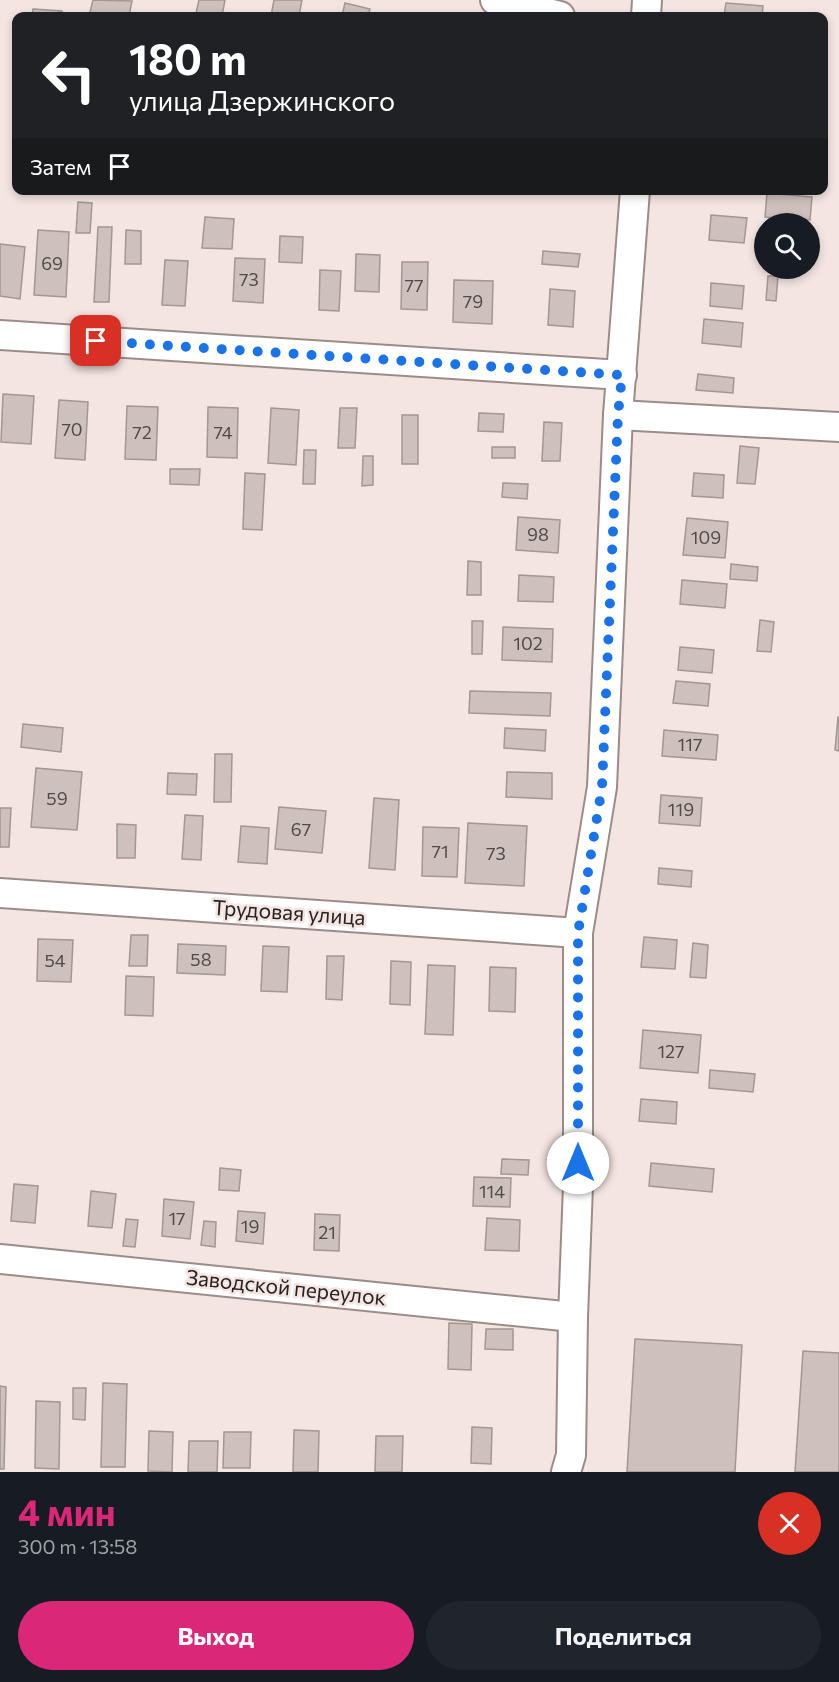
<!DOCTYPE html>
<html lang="ru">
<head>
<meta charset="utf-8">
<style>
	:root { --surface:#171b24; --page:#20242c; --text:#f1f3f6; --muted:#9ea1a6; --accent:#db2777 }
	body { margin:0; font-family:Commissioner,sans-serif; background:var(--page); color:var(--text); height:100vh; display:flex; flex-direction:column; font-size:22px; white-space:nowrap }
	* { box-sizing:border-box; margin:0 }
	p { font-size:20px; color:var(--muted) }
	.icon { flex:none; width:33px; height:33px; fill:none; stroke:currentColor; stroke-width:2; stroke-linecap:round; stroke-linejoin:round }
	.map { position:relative; height:1472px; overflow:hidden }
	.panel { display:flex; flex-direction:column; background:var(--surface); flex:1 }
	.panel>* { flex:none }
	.guide { position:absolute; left:12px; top:12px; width:816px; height:183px; border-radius:12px; box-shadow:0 3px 9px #0003; background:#202124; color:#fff; overflow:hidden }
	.controls { position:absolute; left:754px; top:213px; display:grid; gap:12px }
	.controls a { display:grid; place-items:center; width:66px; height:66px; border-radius:50%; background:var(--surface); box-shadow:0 3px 9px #0003; font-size:30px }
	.pin { position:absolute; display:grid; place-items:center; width:51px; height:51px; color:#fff; margin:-26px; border-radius:12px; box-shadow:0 3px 9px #0006 }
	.me { position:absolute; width:66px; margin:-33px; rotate:0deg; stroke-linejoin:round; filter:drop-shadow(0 0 4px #0008) }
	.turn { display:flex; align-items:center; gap:21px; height:126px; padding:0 18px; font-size:27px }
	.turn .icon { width:78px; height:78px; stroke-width:2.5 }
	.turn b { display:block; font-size:42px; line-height:51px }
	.then { display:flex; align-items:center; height:57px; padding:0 18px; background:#0003; gap:12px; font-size:22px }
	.round { display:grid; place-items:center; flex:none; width:63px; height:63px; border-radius:32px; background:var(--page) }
	.summary { display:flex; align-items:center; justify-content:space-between; height:102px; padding:0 18px }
	h1 { font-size:36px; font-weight:700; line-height:45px; color:var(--accent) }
	.primary-button { display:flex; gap:12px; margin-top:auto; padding:12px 18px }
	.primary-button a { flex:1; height:69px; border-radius:36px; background:var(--accent); color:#fff; font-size:24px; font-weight:700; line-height:69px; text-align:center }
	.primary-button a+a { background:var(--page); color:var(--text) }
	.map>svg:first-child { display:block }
</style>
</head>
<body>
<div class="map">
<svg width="839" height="1472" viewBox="0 0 839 1472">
	<rect width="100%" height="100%" fill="#f4e5e2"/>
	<g fill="#cec0bc" stroke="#a39693" stroke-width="1.5">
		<polygon points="93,0 132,1 129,16 89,16"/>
		<polygon points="199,0 225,0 222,16 196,13"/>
		<polygon points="274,0 302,0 299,16 271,16"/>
		<polygon points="345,3 370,9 368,16 342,16"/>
		<polygon points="726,3 763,6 762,16 724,16"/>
		<polygon points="33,9 62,11 62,16 32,16"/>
		<polygon points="767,193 812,197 810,220 765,217"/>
		<polygon points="78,202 92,203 90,233 76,233"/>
		<polygon points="711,215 747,218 744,243 709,240"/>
		<polygon points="205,217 234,219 232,249 202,248"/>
		<polygon points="98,227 112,227 109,302 94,302"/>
		<polygon points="38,230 69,232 66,297 34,295"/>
		<polygon points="126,230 141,231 141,264 125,264"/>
		<polygon points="280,236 303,237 302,263 279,262"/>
		<polygon points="0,244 25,247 20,299 0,296"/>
		<polygon points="543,251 580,254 578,267 542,264"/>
		<polygon points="356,254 380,255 379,292 355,291"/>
		<polygon points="235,258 265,259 263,303 233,301"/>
		<polygon points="165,260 188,261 185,306 162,305"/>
		<polygon points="402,262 428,262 427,310 401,309"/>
		<polygon points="320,270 341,271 339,311 319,310"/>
		<polygon points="768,276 778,276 776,301 766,300"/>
		<polygon points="454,280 493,281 492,324 453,322"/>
		<polygon points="711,283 744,286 742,309 710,306"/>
		<polygon points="550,289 575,291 573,327 548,325"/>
		<polygon points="704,319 743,323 741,347 702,343"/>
		<polygon points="698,374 734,378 733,393 696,390"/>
		<polygon points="3,394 34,396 31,444 1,442"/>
		<polygon points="59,400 88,402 85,460 55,458"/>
		<polygon points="127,406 158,407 156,460 125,459"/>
		<polygon points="208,407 238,408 237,458 207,457"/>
		<polygon points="271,408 299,410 296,465 268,463"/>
		<polygon points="340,408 357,408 355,448 338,448"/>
		<polygon points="479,413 504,414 503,432 478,431"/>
		<rect x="402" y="415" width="16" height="49"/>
		<polygon points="544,422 562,423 560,461 542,461"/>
		<polygon points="740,446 759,448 755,484 737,483"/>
		<rect x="492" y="447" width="23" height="11"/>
		<polygon points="304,450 316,450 315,484 303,484"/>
		<polygon points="363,456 373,456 373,485 362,486"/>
		<polygon points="170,469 200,469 199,485 170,484"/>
		<polygon points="245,473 265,474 262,530 243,529"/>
		<polygon points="694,473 724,475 723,498 692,496"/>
		<polygon points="503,483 528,484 527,499 502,497"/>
		<polygon points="518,517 560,520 558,553 516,550"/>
		<polygon points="687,518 728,522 725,558 683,555"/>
		<polygon points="468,561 481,562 481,595 467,595"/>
		<polygon points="731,564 758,567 757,581 730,579"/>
		<polygon points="519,575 554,577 553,602 518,601"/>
		<polygon points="682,580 727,584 725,608 680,604"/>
		<polygon points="760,620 774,622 771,652 757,651"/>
		<polygon points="472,621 483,621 482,654 472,654"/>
		<polygon points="503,627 553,629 552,662 502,660"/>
		<polygon points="680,647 714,650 712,673 678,670"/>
		<polygon points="676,681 710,684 708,706 673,703"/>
		<polygon points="470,691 551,693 550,716 469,713"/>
		<polygon points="838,717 839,717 839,751 835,750"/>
		<polygon points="23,724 63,728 61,752 21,747"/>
		<polygon points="505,728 546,730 545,751 504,748"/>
		<polygon points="664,730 718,735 716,760 662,756"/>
		<polygon points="215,754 232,754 231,802 214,802"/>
		<polygon points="36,768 82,772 77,830 31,827"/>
		<polygon points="507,772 552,773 552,799 506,797"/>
		<polygon points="168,773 197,774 196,795 167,794"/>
		<polygon points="661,795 702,798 700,826 659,823"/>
		<polygon points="374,798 399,800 395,870 369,868"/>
		<polygon points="279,807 326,811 322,853 275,849"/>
		<polygon points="0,808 11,808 9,847 0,847"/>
		<polygon points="185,815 203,816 201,860 182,859"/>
		<polygon points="468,823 527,826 524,886 465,883"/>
		<polygon points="117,824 136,825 135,858 117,858"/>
		<polygon points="241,826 269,828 267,864 238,862"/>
		<polygon points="423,827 459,828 457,877 422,876"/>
		<polygon points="659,868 692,871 691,887 658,884"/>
		<polygon points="131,935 148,935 147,966 129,966"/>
		<polygon points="644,937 677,940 675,969 641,967"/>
		<polygon points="38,939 73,940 71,982 37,981"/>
		<polygon points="693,943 708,945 706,978 690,977"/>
		<polygon points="178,944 226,946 225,975 177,973"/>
		<polygon points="263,946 289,947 287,992 261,991"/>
		<polygon points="327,956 344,956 342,1000 326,999"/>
		<polygon points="391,961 411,962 410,1005 390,1004"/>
		<polygon points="428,965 455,966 453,1035 425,1034"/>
		<polygon points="490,967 516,968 515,1012 489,1011"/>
		<polygon points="126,976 154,977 153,1016 125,1015"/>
		<polygon points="643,1030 701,1035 698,1073 640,1068"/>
		<polygon points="710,1070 755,1074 753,1092 709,1088"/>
		<polygon points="641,1099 677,1102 676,1124 639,1121"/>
		<polygon points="502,1159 529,1160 528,1175 501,1174"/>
		<polygon points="651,1163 714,1169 712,1192 649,1186"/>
		<polygon points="220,1168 241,1170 239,1191 219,1190"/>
		<polygon points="474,1177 511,1178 510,1207 473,1206"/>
		<polygon points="14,1184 38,1186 35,1223 11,1221"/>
		<polygon points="91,1191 116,1194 112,1228 88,1226"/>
		<polygon points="164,1199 194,1202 190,1239 162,1236"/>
		<polygon points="238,1211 265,1213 263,1244 236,1241"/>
		<polygon points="315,1214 340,1215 339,1251 314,1250"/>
		<polygon points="487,1218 520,1220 519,1251 485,1250"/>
		<polygon points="126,1219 138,1220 135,1247 123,1246"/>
		<polygon points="204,1221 216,1222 215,1247 201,1245"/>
		<polygon points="449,1323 472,1324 471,1370 448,1369"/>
		<polygon points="486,1329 513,1329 513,1350 485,1349"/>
		<polygon points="635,1339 742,1345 735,1472 627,1472"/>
		<polygon points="803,1351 839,1353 839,1472 795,1472"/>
		<polygon points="103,1383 127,1384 125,1467 101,1467"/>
		<polygon points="0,1386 6,1387 4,1469 0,1469"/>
		<polygon points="73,1388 86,1388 85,1420 73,1419"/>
		<polygon points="36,1401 60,1402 59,1469 35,1468"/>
		<polygon points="472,1427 492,1428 491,1464 471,1463"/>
		<polygon points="294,1430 319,1431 318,1472 293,1472"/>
		<polygon points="149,1431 173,1432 172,1472 148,1471"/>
		<polygon points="224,1432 251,1432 250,1468 223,1468"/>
		<polygon points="376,1436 403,1436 402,1472 375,1472"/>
		<polygon points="189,1441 218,1441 217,1472 188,1472"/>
	</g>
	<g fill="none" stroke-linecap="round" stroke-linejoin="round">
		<g stroke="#9a8d89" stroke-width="32">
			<g id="minor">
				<polyline points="495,0 560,16"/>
				<polyline points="646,16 647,0"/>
				<polyline points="0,335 622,375"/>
				<polyline points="618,415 839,427"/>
				<polyline points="0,893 578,933"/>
				<polyline points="0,1259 573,1317"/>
				<polyline points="566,1472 571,1455 573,1317 578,1186 578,933 602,787 618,415 635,190"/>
			</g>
		</g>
		<use href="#minor" stroke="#fff" stroke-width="28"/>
	</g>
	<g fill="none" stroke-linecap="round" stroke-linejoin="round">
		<polyline stroke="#1a73e8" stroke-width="10" stroke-dasharray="0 18" points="96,341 622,375 618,415 602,787 578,933 578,1163"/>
	</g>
	<g text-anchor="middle" stroke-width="5" stroke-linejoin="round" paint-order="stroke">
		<g font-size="18" fill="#514a48">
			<text x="52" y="270">69</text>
			<text x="249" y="286">73</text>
			<text x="414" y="292">77</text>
			<text x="473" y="308">79</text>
			<text x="72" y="436">70</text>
			<text x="142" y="439">72</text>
			<text x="223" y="439">74</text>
			<text x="538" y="541">98</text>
			<text x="706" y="544">109</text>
			<text x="528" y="650">102</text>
			<text x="690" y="751">117</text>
			<text x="57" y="805">59</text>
			<text x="681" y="816">119</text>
			<text x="301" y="836">67</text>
			<text x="440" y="858">71</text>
			<text x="496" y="860">73</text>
			<text x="201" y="966">58</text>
			<text x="55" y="967">54</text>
			<text x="671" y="1058">127</text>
			<text x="492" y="1198">114</text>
			<text x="177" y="1225">17</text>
			<text x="250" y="1233">19</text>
			<text x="327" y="1239">21</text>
		</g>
		<g font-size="21" fill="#272221" stroke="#f4e5e2">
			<text transform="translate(289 913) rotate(4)" y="7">Трудовая улица</text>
			<text transform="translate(286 1288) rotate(6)" y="7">Заводской переулок</text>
		</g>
	</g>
</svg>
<div class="controls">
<a><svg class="icon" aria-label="search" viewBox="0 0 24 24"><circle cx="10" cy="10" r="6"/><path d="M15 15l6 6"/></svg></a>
</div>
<div class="pin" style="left:96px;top:341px;background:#d93025"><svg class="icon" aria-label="arrive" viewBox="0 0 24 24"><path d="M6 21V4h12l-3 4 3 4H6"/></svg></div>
<svg class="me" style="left:578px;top:1163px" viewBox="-20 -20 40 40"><circle r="19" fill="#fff"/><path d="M0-13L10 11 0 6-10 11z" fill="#1a73e8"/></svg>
<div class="guide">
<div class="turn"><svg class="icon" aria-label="left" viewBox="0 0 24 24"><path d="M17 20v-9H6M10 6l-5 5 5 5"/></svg><div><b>180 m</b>улица Дзержинского</div></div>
<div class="then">Затем<svg class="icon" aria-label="arrive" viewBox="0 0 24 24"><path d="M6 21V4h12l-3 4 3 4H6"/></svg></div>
</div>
</div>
<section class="panel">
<div class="summary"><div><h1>4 мин</h1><p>300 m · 13:58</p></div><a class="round" style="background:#d93025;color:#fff"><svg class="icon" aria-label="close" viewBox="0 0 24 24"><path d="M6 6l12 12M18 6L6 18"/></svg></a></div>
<div class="primary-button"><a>Выход</a><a>Поделиться</a></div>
</section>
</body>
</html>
